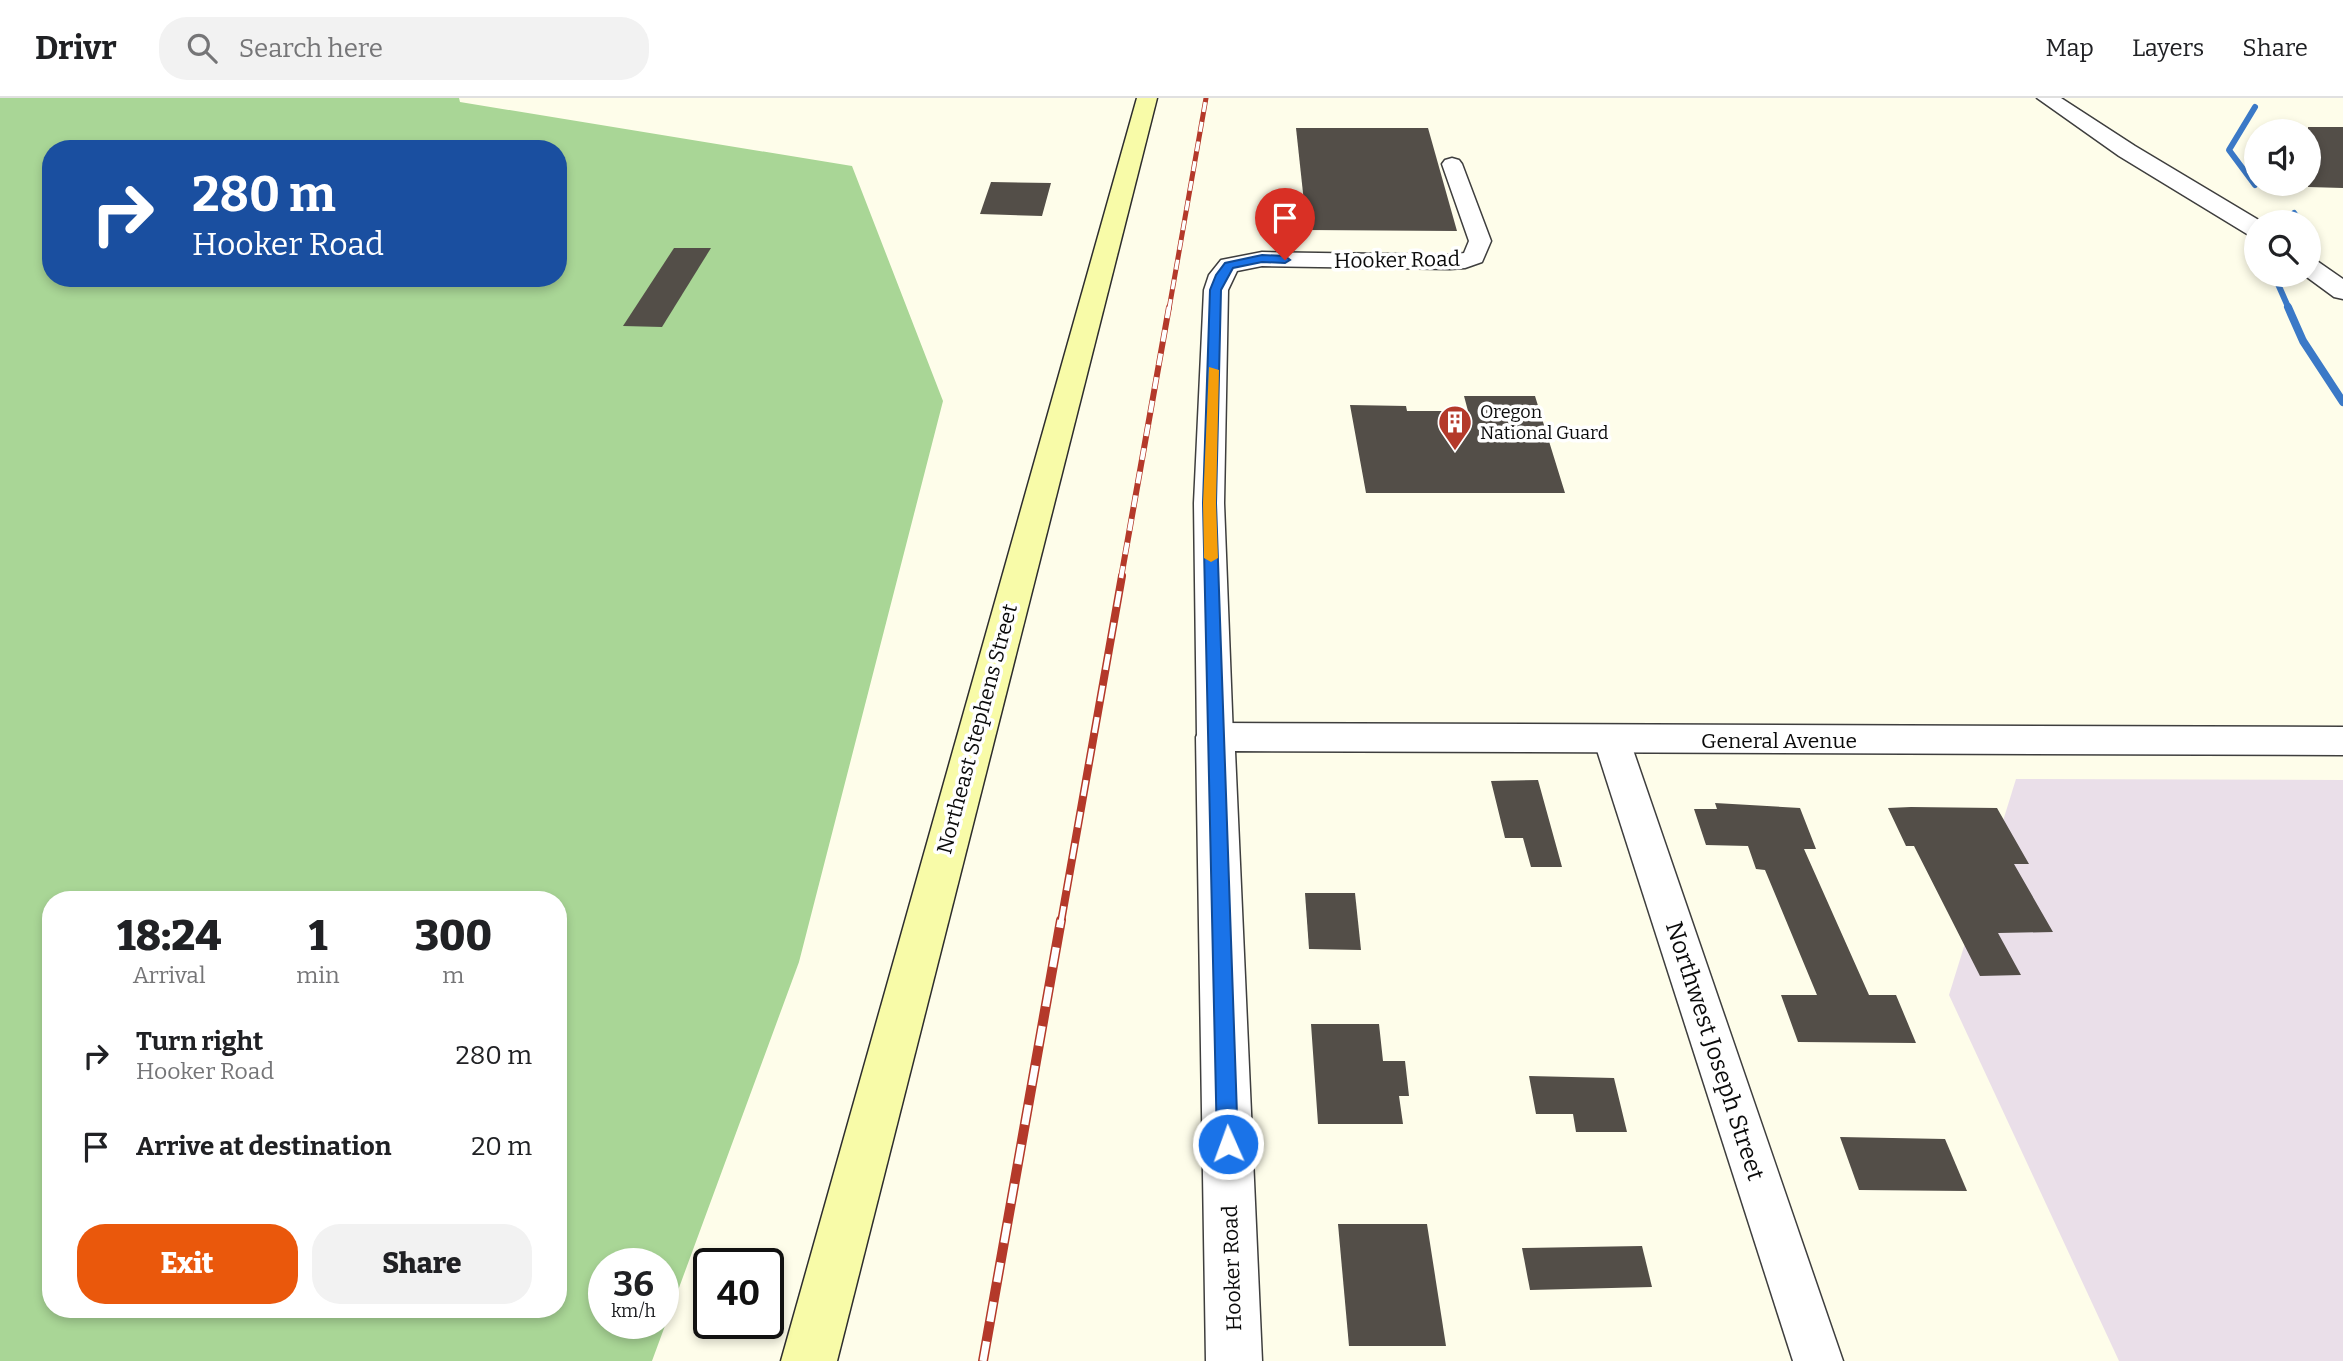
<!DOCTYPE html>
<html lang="en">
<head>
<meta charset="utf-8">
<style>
	:root { --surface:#fff; --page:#f2f2f2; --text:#202124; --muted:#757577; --line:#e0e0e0; --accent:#ea580c }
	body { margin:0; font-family:Bitter,serif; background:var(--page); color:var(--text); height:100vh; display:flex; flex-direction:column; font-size:26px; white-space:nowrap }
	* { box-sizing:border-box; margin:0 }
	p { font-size:23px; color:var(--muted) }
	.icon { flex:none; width:38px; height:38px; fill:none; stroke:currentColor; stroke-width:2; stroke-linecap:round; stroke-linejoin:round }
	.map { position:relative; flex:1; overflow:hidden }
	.drawer { position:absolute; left:42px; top:793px; width:525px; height:427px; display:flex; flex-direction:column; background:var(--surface); border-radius:28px; box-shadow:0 4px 10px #0003 }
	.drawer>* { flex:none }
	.hud { position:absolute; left:42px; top:42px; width:525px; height:147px; border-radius:28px; box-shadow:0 4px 10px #0003; background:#1a4fa0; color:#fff; overflow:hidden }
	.buttons { position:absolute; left:2244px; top:21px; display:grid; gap:14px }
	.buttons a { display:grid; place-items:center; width:77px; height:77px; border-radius:50%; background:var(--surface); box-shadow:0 4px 10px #0003; font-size:35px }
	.speed { position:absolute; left:588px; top:1150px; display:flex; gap:14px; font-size:35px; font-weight:700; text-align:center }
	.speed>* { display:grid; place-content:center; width:91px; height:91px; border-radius:50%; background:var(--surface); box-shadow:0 4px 10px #0003; line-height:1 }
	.speed small { font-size:18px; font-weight:400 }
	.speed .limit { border:4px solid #111; border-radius:10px; background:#fff; color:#111 }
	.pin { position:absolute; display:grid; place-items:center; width:60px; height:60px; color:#fff; margin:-72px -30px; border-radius:50% 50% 50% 0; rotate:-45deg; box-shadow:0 0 7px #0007 }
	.pin .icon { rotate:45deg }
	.me { position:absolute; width:77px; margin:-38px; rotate:358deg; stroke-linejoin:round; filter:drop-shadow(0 0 5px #0008) }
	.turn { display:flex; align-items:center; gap:24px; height:147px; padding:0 35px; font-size:32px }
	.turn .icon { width:91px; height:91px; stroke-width:2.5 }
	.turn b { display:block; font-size:49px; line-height:60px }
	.eta { display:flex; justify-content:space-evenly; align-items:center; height:119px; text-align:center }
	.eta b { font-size:42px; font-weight:800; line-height:49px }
	.button { display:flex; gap:14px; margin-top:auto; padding:14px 35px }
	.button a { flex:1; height:80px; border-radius:28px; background:var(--accent); color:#fff; font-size:28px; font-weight:800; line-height:80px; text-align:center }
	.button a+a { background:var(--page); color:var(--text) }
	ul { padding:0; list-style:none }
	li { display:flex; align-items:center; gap:21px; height:91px; padding:0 35px }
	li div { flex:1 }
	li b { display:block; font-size:26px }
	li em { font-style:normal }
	header { display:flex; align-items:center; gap:42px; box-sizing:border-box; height:98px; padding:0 35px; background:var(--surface); border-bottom:2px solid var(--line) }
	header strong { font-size:33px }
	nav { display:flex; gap:38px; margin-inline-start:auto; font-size:24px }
	.search { width:490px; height:63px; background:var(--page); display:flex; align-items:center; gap:18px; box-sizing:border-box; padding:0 24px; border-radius:28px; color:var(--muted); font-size:26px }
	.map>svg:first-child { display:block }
</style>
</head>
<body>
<header>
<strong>Drivr</strong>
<div class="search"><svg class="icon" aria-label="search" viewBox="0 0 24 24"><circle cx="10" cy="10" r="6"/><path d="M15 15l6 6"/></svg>Search here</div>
<nav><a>Map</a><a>Layers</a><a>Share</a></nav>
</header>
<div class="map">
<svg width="2343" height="1263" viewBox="0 0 2343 1263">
	<rect width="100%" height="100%" fill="#fefdea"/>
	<polygon fill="#eadfe9" points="2016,681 2343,682 2343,1263 2119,1263 1949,897"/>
	<path fill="#a9d696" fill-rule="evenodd" d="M0 0H459L460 4 852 68 943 303 799 864 652 1263H0ZM51 51H558V180H51ZM51 802H558V1211H51ZM604 1166H663V1225H604Z"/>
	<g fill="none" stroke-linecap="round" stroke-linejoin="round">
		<g stroke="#3b79c7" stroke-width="6">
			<polyline points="2255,9 2229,52 2255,87"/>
			<polyline points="2294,115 2300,124"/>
			<polyline points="2308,136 2310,138"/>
			<polyline points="2274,177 2289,211"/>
		</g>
		<polyline stroke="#3b79c7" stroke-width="8" points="2288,209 2303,243 2343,304"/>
	</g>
	<g fill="#534e48">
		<polygon points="2308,29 2343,29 2343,90 2308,89"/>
		<polygon points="1296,30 1428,30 1457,133 1307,132"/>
		<polygon points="991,84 1051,85 1042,118 980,116"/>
		<polygon points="674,150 711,150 662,229 623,228"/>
		<polygon points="1464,298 1535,298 1565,395 1366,395 1350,307 1406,308 1407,313 1468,313"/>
		<polygon points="1538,682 1562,769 1531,769 1523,740 1505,740 1491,683"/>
		<polygon points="1715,705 1800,710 1816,751 1804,751 1869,897 1896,897 1916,945 1798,944 1781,897 1817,897 1765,772 1756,771 1748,748 1706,747 1694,711 1717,711"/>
		<polygon points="1911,709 1997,710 2029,766 2014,766 2053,834 1998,835 2021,877 1980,878 1914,748 1906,748 1888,710"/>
		<polygon points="1305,795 1355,795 1361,852 1309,851"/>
		<polygon points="1311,926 1379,926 1383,963 1405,963 1409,998 1399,998 1403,1026 1318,1026"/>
		<polygon points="1529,978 1614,980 1627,1034 1576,1034 1573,1016 1536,1016"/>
		<polygon points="1840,1039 1945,1041 1967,1093 1859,1092"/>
		<polygon points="1338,1126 1427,1126 1446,1248 1349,1248"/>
		<polygon points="1642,1148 1652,1189 1530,1192 1522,1150"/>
	</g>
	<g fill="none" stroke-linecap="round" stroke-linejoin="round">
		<g stroke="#3e3e3e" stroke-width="3">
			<g id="minor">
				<polygon points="1452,60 1459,62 1462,66 1491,143 1482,164 1465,170 1450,171 1262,168 1237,173 1228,192 1224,405 1233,639 1227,648 1215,652 1203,648 1197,639 1194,405 1204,192 1209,177 1221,162 1262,154 1450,157 1464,155 1469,143 1442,66 1445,62"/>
				<polygon points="1612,630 1624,634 1630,643 1843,1263 1793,1263 1594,643 1600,634"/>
			</g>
		</g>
		<g stroke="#3e3e3e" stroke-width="3">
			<g id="tertiary">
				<polygon points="2037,0 2061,0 2135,48 2262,124 2256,124 2256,138 2247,136 2119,58"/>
				<polygon points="2308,160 2317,163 2343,181 2343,201 2334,199 2304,177 2308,177"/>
				<polygon points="1215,625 2343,629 2343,657 1235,653 1262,1263 1206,1263 1196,639 1201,629"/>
			</g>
		</g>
		<g stroke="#2d2d2d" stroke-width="3">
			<polygon id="secondary" points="1137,0 1157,0 837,1263 781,1263"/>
		</g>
		<use href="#minor" fill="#fff" fill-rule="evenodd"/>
		<use href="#tertiary" fill="#fff" fill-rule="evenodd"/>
		<use href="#secondary" fill="#f8fba8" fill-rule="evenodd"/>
		<g stroke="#b4392a" stroke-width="5">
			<polyline id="rail-far3" points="1169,211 1206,0"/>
		</g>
		<g stroke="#b4392a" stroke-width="6">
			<polyline id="rail-far2" points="1121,480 1169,209"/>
		</g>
		<g stroke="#b4392a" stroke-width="8">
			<polyline id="rail-far1" points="1061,824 1122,478"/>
		</g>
		<g stroke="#b4392a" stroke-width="10">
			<polyline id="rail" points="983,1263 1061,822"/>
		</g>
		<use href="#rail-far3" stroke="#fff" stroke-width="3.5" stroke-dasharray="10" stroke-linecap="butt"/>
		<use href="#rail-far2" stroke="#fff" stroke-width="4.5" stroke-dasharray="12" stroke-linecap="butt"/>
		<use href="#rail-far1" stroke="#fff" stroke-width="5" stroke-dasharray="16" stroke-linecap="butt"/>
		<use href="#rail" stroke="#fff" stroke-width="7" stroke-dasharray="20" stroke-linecap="butt"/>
	</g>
	<polygon fill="#1a73e8" stroke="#114b97" stroke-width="2" points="1262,157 1285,158 1290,162 1285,165 1262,164 1233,170 1221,192 1216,405 1238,1046 1235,1053 1228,1056 1220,1053 1217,1046 1203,405 1210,192 1216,177 1225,165"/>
	<polygon fill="#f59e0b" points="1209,269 1219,272 1216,405 1218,460 1211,464 1204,460 1203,405"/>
	<defs>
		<g id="building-pin" transform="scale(1.75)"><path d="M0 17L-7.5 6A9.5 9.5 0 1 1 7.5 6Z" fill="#b4392a" stroke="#fff"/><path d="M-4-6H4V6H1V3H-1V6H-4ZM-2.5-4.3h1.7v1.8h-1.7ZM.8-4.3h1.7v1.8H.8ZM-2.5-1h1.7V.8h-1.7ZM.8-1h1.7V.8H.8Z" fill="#fff"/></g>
	</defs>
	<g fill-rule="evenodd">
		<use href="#building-pin" x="1455" y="324"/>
	</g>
	<g text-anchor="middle" stroke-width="7" stroke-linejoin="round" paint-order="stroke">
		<g font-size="18" fill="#0b0b0b" stroke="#fff" text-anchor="start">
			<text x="1480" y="320">Oregon<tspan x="1480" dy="21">National Guard</tspan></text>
		</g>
		<g font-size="21" fill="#0b0b0b" stroke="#fff">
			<text transform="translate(1397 162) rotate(-1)" y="7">Hooker Road</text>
			<text transform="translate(977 631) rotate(-75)" y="7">Northeast Stephens Street</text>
			<text x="1779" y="650">General Avenue</text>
			<text transform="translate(1232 1170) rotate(-92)" y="7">Hooker Road</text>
		</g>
		<g font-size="24" fill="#0b0b0b" stroke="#fff">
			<text transform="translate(1715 953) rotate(72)" y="8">Northwest Joseph Street</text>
		</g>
	</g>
</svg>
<div class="buttons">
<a><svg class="icon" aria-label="sound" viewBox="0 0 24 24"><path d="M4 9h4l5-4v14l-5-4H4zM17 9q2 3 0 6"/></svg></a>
<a><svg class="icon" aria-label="search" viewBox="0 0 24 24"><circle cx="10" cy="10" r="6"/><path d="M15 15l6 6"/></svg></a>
</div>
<div class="speed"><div>36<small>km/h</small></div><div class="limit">40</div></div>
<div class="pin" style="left:1285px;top:162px;background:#d93025"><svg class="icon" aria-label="arrive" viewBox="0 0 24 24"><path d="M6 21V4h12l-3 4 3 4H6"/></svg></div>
<svg class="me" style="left:1228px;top:1046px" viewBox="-20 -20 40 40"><circle r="17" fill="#1a73e8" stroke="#fff" stroke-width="3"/><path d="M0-11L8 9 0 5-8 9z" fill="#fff"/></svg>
<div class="hud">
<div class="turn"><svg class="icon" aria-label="right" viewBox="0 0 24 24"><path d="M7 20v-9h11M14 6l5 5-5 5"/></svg><div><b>280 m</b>Hooker Road</div></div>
</div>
<section class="drawer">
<div class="eta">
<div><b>18:24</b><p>Arrival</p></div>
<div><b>1</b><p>min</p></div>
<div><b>300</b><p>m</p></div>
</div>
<ul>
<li><svg class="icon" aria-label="right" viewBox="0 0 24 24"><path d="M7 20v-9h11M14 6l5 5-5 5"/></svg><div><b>Turn right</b><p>Hooker Road</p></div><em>280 m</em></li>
<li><svg class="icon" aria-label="arrive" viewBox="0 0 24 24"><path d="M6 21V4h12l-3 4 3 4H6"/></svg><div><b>Arrive at destination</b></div><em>20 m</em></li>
</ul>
<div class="button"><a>Exit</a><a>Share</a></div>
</section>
</div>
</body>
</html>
